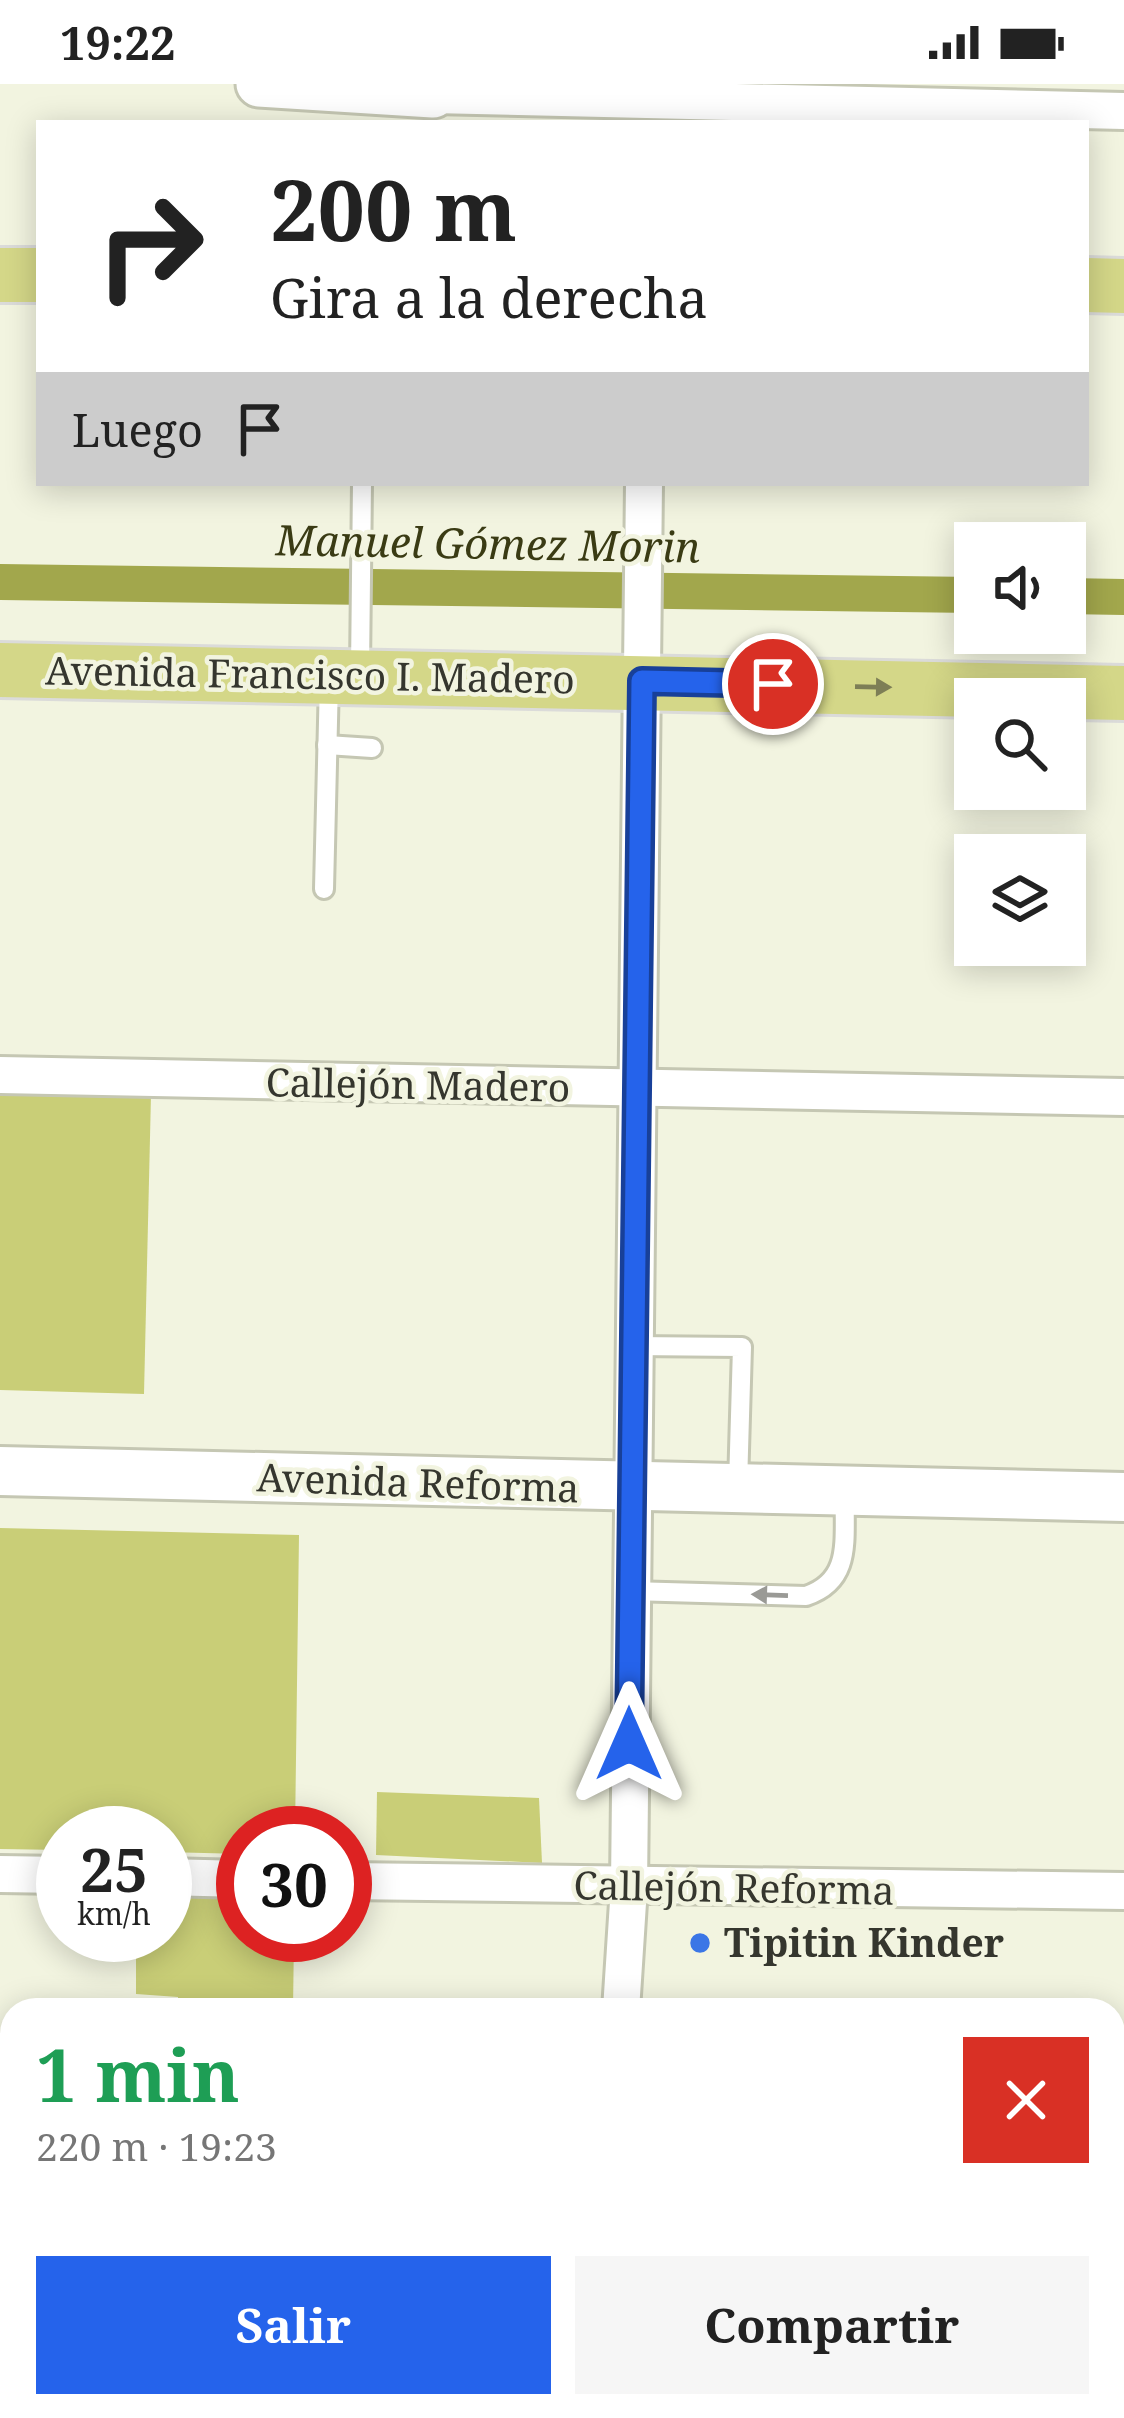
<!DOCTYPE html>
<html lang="es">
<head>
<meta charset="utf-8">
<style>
	:root { --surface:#fff; --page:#f6f6f6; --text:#222; --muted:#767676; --accent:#2563eb }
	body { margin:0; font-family:"Noto Serif",serif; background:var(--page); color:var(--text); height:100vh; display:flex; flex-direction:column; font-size:45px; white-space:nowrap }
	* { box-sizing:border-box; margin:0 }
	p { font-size:39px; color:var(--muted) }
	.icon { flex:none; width:66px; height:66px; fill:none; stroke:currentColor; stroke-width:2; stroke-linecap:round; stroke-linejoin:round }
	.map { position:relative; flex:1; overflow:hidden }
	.drawer { position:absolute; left:0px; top:1914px; width:1125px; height:420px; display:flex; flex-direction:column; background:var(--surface); border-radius:36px 36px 0 0; box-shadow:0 6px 30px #0003 }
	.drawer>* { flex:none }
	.top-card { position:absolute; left:36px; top:36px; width:1053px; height:366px; border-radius:0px; box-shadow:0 6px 30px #0003; background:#fff; color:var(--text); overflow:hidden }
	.buttons { position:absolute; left:954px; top:438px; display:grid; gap:24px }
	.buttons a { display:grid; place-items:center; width:132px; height:132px; border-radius:0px; background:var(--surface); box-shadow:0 6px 30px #0003; font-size:60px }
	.speed { position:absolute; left:36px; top:1722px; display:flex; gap:24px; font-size:60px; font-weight:700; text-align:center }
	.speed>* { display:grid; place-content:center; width:156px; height:156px; border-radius:50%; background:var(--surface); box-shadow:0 6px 30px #0003; line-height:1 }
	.speed small { font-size:30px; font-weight:400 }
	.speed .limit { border:18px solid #d22; background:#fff; color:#111 }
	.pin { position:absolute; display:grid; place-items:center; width:102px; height:102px; color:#fff; margin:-51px; border:6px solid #fff; border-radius:50%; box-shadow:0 3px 12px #0007 }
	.me { position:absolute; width:132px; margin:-66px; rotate:0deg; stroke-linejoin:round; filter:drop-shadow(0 0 9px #0008) }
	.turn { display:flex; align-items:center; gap:42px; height:252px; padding:0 36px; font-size:54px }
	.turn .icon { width:156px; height:156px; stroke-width:2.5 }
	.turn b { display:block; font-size:84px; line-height:102px }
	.then { display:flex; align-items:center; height:114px; padding:0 36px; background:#0003; gap:24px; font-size:45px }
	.round { display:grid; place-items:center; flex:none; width:126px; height:126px; border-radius:0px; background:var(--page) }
	.head { display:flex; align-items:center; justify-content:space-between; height:204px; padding:0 36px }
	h1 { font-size:72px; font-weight:700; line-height:90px; color:#1e9e55 }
	.action { display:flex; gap:24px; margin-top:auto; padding:24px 36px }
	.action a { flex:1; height:138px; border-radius:0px; background:var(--accent); color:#fff; font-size:48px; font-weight:700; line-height:138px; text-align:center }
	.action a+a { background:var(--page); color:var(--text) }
	.status { display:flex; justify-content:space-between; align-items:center; height:84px; padding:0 60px; background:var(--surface); direction:ltr }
	.status svg { height:33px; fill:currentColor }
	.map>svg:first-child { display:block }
</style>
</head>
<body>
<div class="status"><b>19:22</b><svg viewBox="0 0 49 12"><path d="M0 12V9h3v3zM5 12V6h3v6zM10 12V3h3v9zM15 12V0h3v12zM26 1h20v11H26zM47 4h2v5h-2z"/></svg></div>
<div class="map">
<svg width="1124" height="2334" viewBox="0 0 1124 2334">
	<rect width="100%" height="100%" fill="#f2f4e0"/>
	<g fill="#c9ce77">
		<polygon points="0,1009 151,1011 144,1310 0,1306"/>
		<polygon points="0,1444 299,1451 295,1749 243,1749 243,1770 165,1768 165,1749 63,1749 63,1766 0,1765"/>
		<polygon points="377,1708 539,1714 542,1779 376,1771"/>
		<polygon points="165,1803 243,1805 243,1851 294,1851 293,1926 178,1926 178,1913 136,1910 136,1851 165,1851"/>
	</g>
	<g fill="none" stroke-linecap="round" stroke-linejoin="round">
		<g stroke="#a2a74c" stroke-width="36">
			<polyline points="0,498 975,511"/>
			<polyline points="1065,512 1124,513"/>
		</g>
		<g stroke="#c5c7b3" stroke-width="24">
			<g id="service">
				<polyline points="360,587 362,399"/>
				<polyline points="327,661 372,664"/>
				<polyline points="324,805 329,596"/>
				<polyline points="633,1262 742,1263 738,1401"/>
				<path d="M630 1507 806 1512C854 1496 843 1453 845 1409"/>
			</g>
		</g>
		<g stroke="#c5c7b3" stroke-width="42">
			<g id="minor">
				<polyline points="433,11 1124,27"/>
				<polyline points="0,991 1124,1013"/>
				<polyline points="0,1790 63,1791"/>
				<polyline points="165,1793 243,1795"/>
				<polyline points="345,1797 1124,1807"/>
				<polyline points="621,1926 629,1803 644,399"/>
				<polyline points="611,2334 611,2322"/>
			</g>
		</g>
		<g stroke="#c5c7b3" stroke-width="51">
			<polyline id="tertiary" points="259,0 433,11 435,0"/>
		</g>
		<g stroke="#c5c7b3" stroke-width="54">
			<g id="secondary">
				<polyline points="0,1387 1124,1413"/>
				<polyline points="0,2167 12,2167"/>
				<polyline points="1113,2194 1124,2195"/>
				<polyline points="0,2222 12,2223"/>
				<polyline points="1113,2247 1124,2247"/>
			</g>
		</g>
		<g stroke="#dbdbd9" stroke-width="60">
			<g id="primary">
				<polyline points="0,191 39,191"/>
				<polyline points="1086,201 1124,202"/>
				<polyline points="0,586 1124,609"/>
			</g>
		</g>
		<use href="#service" stroke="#fff" stroke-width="18"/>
		<use href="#minor" stroke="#fff" stroke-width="36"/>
		<use href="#tertiary" stroke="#fff" stroke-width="45"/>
		<use href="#secondary" stroke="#fff" stroke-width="48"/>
		<use href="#primary" stroke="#d4d788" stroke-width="54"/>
	</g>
	<defs><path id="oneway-solid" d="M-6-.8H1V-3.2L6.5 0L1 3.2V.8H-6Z" transform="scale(3)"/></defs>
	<use fill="#7d7e56" href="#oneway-solid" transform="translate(873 603) rotate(1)"/>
	<use fill="#9a9a96" href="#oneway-solid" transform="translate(770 1511) rotate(-178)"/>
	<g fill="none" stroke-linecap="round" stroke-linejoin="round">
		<g stroke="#184099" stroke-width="30">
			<polyline id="route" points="629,1660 642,597 773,600"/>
		</g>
		<use href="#route" stroke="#2563eb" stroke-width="21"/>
	</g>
	<circle fill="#3b76e6" stroke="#f2f4e0" stroke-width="4.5" cx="700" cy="1859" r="12"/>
	<g text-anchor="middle" stroke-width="9" stroke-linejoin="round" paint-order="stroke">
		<g font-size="39" fill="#35362e" stroke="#f2f4e0">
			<text transform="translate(310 591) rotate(1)" y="14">Avenida Francisco I. Madero</text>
			<text transform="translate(418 1001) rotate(1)" y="14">Callejón Madero</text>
			<text transform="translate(418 1399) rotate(2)" y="14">Avenida Reforma</text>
			<text transform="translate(734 1804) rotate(1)" y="14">Callejón Reforma</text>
		</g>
		<g font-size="39" font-weight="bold" fill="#35362e" stroke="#f2f4e0" text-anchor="start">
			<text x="724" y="1873">Tipitin Kinder</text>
		</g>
		<g font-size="42" font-style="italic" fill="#3a3b14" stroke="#f2f4e0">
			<text transform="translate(488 460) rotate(1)" y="15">Manuel Gómez Morin</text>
		</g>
	</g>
</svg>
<div class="buttons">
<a><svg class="icon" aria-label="sound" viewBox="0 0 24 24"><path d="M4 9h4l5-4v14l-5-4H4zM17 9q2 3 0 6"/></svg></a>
<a><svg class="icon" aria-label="search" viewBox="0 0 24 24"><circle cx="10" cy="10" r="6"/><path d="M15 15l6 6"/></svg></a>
<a><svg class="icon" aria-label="layers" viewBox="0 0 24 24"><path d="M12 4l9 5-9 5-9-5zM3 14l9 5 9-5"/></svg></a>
</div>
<div class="speed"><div>25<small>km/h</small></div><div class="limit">30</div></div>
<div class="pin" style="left:773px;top:600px;background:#d93025"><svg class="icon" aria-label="arrive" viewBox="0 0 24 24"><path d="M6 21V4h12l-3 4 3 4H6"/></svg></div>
<svg class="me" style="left:629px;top:1660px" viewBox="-20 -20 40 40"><path d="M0-17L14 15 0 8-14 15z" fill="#2563eb" stroke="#fff" stroke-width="4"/></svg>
<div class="top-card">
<div class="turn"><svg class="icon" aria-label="right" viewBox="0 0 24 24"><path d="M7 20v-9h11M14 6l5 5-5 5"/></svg><div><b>200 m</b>Gira a la derecha</div></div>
<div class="then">Luego<svg class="icon" aria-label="arrive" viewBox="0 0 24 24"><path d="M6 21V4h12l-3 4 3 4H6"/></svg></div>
</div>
<section class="drawer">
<div class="head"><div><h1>1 min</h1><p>220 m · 19:23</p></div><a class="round" style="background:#d93025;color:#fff"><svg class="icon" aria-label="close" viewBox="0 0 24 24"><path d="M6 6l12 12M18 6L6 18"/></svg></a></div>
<div class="action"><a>Salir</a><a>Compartir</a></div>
</section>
</div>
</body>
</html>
